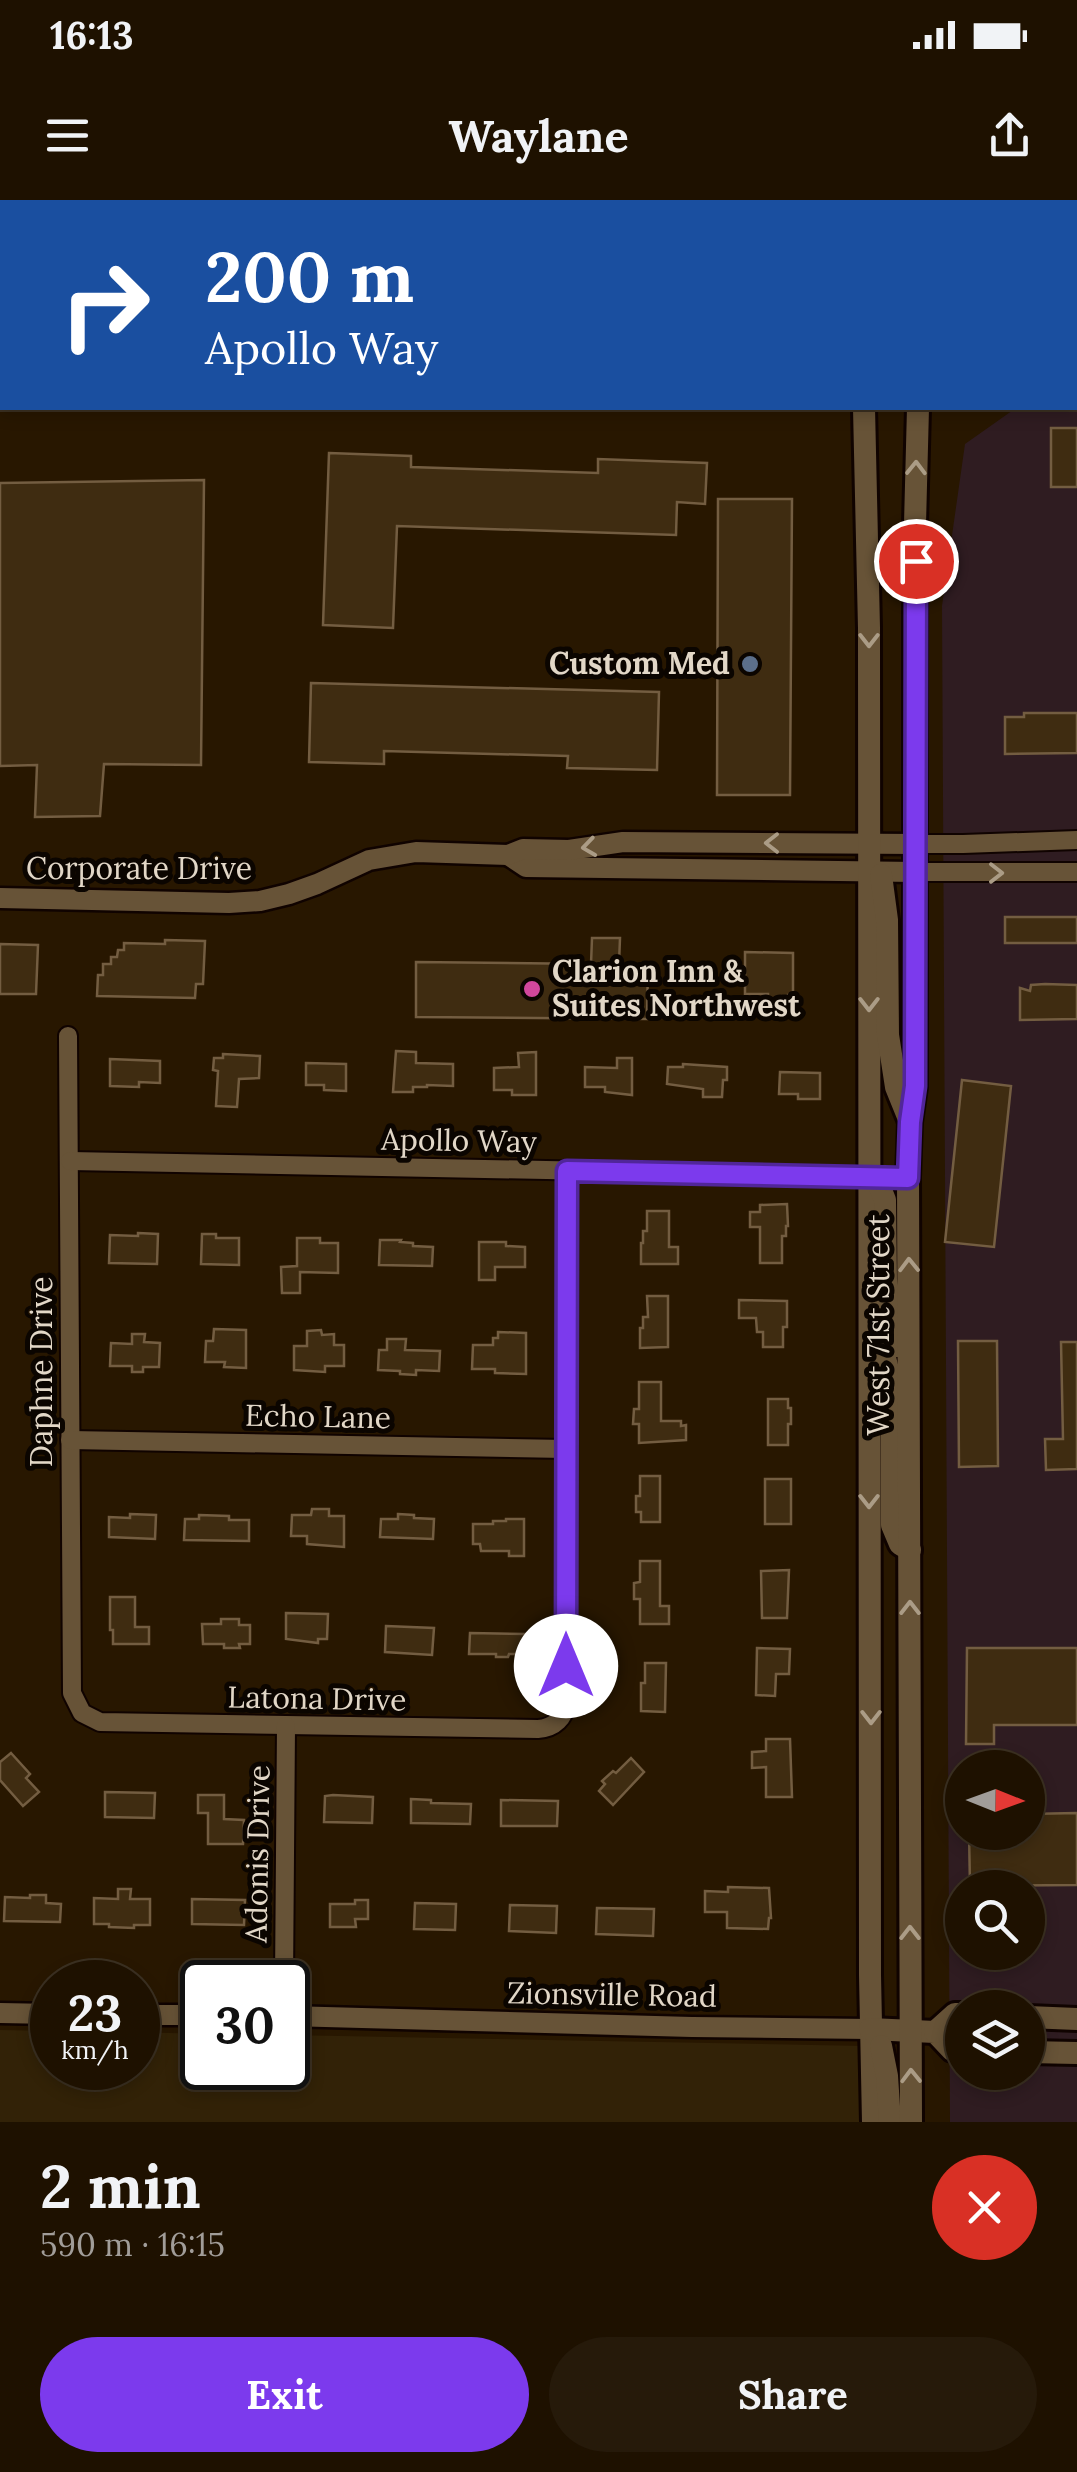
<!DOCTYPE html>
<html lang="en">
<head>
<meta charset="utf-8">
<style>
	:root { --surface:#1e1100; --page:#261a0a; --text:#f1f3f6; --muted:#a19d99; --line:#3c3122; --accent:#7c3aed }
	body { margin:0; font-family:Lora,serif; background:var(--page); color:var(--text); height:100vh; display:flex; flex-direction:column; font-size:38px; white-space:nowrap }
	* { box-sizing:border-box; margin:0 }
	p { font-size:32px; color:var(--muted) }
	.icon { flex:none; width:55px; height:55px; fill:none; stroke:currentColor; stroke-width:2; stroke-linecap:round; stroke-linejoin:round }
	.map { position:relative; height:1922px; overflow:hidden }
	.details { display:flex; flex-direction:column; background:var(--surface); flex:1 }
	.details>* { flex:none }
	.guide { position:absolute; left:0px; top:0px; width:1078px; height:210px; box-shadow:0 5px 15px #0003,0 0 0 2px var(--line); background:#1a4fa0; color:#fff; overflow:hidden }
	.needle { width:65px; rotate:91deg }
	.buttons { position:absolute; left:945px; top:1550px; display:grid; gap:20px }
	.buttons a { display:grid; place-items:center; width:100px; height:100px; border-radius:50%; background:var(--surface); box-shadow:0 5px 15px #0003,0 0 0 2px var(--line); font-size:50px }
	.speed { position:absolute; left:30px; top:1760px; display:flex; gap:20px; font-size:50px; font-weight:700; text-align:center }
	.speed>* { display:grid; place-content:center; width:130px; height:130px; border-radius:50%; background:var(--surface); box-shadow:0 5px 15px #0003,0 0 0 2px var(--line); line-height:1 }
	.speed small { font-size:25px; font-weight:400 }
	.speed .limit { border:5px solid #111; border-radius:15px; background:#fff; color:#111 }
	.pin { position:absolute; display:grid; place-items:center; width:85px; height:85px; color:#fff; margin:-42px; border:5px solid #fff; border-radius:50%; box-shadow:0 2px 10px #0007 }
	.me { position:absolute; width:110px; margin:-55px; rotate:0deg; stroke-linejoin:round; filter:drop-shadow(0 0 8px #0008) }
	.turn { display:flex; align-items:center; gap:35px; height:210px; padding:0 40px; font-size:45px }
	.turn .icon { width:130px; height:130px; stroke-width:2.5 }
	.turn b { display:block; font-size:70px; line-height:85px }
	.round { display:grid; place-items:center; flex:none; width:105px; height:105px; border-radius:52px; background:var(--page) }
	.head { display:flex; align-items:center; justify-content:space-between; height:170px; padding:0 40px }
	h1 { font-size:60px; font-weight:700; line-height:75px }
	.action { display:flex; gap:20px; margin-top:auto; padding:20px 40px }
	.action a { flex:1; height:115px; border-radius:60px; background:var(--accent); color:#fff; font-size:40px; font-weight:700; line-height:115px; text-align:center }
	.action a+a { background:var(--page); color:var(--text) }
	.status { display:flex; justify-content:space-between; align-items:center; height:70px; padding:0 50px; background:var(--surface); direction:ltr }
	.status svg { height:28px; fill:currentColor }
	header { display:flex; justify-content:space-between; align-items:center; height:130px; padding:0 40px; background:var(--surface); font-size:45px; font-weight:700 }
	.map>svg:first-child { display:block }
</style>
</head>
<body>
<div class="status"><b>16:13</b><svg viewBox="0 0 49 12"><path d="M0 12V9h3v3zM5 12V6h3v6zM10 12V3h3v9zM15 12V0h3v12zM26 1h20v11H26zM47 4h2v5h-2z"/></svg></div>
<header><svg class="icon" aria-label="menu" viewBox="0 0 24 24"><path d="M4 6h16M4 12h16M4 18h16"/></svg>Waylane<svg class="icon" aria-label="share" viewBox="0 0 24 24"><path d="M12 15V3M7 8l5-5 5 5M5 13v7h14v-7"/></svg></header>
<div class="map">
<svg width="1077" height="1922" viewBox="0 0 1077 1922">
	<rect width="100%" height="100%" fill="#281700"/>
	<path fill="#2f1c21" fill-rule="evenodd" d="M1075 197H1077V1922H950L942 406 965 244 1016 208H1075ZM962 1568H1028V1632H962ZM962 1688H1028V1752H962ZM962 1808H1028V1872H962Z"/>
	<polygon fill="#322207" points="0,1830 52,1831 52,1868 138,1868 138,1832 202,1834 202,1868 288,1868 288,1835 864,1846 864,1922 0,1922"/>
	<g fill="#3f2c11" stroke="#735d41" stroke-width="2.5">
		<rect x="1051" y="228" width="26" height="59"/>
		<polygon points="329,253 411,256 411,267 598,273 598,259 707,263 705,304 677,302 676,335 397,326 393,428 323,425"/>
		<polygon points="204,280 201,565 104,564 100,616 35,617 37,565 0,566 0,283"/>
		<polygon points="718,299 792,299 790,595 717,595"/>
		<polygon points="311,483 659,492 657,570 567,568 568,556 384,551 384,564 309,562"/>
		<polygon points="1024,513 1077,513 1077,553 1005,554 1005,517 1024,517"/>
		<rect x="1005" y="717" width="72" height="26"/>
		<polygon points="592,738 620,738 619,764 648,765 647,819 416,817 416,762 591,764"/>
		<polygon points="165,740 205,741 203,784 196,784 195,798 97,796 98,775 103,775 103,764 111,764 111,757 117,757 118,750 124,750 124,743 165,744"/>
		<polygon points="0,744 38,745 36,794 0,794"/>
		<polygon points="745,752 793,753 793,795 788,795 787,818 767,818 768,794 745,794"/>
		<polygon points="1045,784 1077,785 1077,819 1020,820 1020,788 1030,791 1031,785"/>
		<polygon points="396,851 416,852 416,863 453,864 453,886 427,885 427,887 413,887 413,892 393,892"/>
		<polygon points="536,852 536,895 512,895 512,890 494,890 494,868 519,867 518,853"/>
		<polygon points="223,854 260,856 259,878 239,879 237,907 216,906 218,871 213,870 214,858 223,858"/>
		<polygon points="617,858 632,858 632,895 605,892 605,887 585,887 585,867 617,868"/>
		<polygon points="110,859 160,861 160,883 139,882 139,887 110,886"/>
		<polygon points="306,863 346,864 346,891 324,890 324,885 306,885"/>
		<polygon points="683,864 727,867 727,880 723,880 722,897 703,897 703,889 667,884 668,867 683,867"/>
		<polygon points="780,872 820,873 820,899 798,899 798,894 779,894"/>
		<polygon points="962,880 1011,886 994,1047 945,1042"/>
		<polygon points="787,1004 788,1026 786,1026 786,1036 782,1036 782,1063 760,1063 760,1027 750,1027 750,1012 760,1012 760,1005"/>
		<polygon points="647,1011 669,1011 669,1047 678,1047 678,1064 641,1064 641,1043 643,1043 643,1031 647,1031"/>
		<polygon points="138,1033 158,1034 157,1064 109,1063 110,1035 138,1036"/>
		<polygon points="202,1034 216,1034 216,1038 239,1038 239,1065 201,1064"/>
		<polygon points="297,1038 320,1038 320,1043 338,1043 338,1073 300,1072 300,1093 282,1093 281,1067 297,1066"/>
		<polygon points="380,1040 401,1040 400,1042 413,1043 413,1046 433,1047 432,1066 379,1065"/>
		<polygon points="479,1042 506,1042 506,1046 525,1047 525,1067 495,1067 495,1080 479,1080"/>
		<polygon points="647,1096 668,1096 668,1147 640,1148 640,1128 643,1128 643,1117 648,1117"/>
		<polygon points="739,1100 787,1101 787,1127 783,1127 783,1147 763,1147 763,1132 757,1132 756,1118 739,1118"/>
		<polygon points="214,1129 246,1130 246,1168 224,1167 225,1162 205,1162 206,1141 213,1141"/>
		<polygon points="321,1130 322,1135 334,1134 334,1145 344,1145 344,1166 325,1166 325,1172 294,1170 294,1146 307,1146 307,1131"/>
		<polygon points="498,1132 526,1133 526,1174 495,1173 495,1169 472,1169 473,1145 493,1145 493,1138 498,1138"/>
		<polygon points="132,1134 145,1134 144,1142 160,1143 159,1167 143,1167 143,1172 132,1172 132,1166 110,1166 111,1143 132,1144"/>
		<polygon points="387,1139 406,1139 405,1150 440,1151 439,1171 416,1170 416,1175 400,1174 400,1171 378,1170 379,1150 387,1150"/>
		<polygon points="958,1141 997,1141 998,1266 959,1267"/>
		<polygon points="1061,1142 1077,1142 1077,1269 1046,1270 1045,1239 1063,1239"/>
		<polygon points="639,1182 661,1182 661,1221 681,1221 681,1226 686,1225 686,1240 639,1243 639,1224 633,1224 634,1209 639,1209"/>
		<polygon points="768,1199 788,1199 788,1208 791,1208 791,1224 788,1224 788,1245 768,1245"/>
		<polygon points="640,1276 660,1276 660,1322 641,1322 641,1312 636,1312 636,1296 640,1296"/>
		<rect x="765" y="1279" width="26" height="45"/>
		<polygon points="312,1309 329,1309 329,1316 344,1316 344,1347 307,1344 307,1336 291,1336 292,1315 311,1315"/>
		<polygon points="130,1314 156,1315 155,1339 109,1337 109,1317 130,1318"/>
		<polygon points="398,1314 414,1315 414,1318 434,1319 433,1339 380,1337 381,1319 398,1319"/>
		<polygon points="199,1315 229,1316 229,1320 249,1320 249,1341 184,1340 185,1319 199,1319"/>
		<polygon points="506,1319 524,1319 524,1356 509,1356 509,1351 481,1351 480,1344 473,1344 473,1324 493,1324 493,1321 506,1321"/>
		<polygon points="640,1361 660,1361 660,1406 669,1406 669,1424 640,1424 640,1399 634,1399 634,1383 640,1382"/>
		<polygon points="789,1370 787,1418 762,1418 761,1371"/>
		<polygon points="110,1397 135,1397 135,1427 149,1427 149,1444 113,1444 113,1430 110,1430"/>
		<polygon points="286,1413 328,1414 327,1439 318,1439 318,1443 286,1439"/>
		<polygon points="221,1419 239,1419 239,1425 250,1425 250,1444 239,1444 240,1448 224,1448 224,1444 203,1444 202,1424 221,1424"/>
		<polygon points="386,1426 434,1428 432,1455 385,1452"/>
		<polygon points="470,1433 527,1434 527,1454 509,1454 508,1457 496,1457 496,1454 469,1454"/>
		<polygon points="757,1448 790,1449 789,1474 776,1474 775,1496 756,1495"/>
		<polygon points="967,1448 1077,1448 1077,1525 994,1525 994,1544 966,1544"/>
		<polygon points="645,1463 666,1463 665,1512 641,1511 641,1483 645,1483"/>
		<polygon points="766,1539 790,1539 792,1597 766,1597 766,1567 752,1568 752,1552 766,1551"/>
		<polygon points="11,1553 30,1574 26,1578 39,1592 23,1606 0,1580 0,1562"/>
		<polygon points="631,1558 644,1572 613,1605 599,1591 605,1584 602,1581 613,1571 616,1573"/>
		<polygon points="105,1592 155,1593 154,1618 105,1617"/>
		<polygon points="198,1595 224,1595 224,1619 244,1620 243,1644 208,1644 208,1613 198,1613"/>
		<polygon points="333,1595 373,1597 372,1623 324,1622 325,1596"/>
		<polygon points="411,1599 431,1600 431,1603 471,1604 470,1624 411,1623"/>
		<polygon points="501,1600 558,1601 557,1626 501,1626"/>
		<polygon points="1077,1613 1077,1685 970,1686 969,1632 1028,1632 1028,1614"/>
		<polygon points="728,1687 769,1688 771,1718 769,1718 768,1729 727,1728 727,1712 705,1712 705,1691 728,1692"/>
		<polygon points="118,1689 131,1689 130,1699 150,1699 150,1725 134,1725 134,1728 109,1727 109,1724 94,1724 94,1698 118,1699"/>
		<polygon points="30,1695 46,1695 46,1703 61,1704 60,1722 4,1721 5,1697 30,1698"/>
		<polygon points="192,1699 245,1700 244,1725 192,1724"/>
		<polygon points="355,1700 368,1700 368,1719 355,1719 356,1727 330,1727 330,1704 355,1704"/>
		<polygon points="415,1703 456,1704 455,1730 414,1729"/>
		<polygon points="510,1705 557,1706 556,1733 509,1731"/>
		<polygon points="597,1708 654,1709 653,1736 596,1734"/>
	</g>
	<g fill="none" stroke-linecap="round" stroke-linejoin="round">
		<g stroke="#100300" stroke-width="22">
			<g id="minor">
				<polyline points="916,644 963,644 1077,640"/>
				<polyline points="915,672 1077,672"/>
				<path d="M68 836 72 1493 82 1513 100 1522 538 1529C555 1528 564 1518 567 1502V971"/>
				<polyline points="70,961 908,977"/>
				<polyline points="70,1240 566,1249"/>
				<polyline points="284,1782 286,1526"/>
			</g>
		</g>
		<g stroke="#100300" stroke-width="25">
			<g id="tertiary">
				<polyline points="508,655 526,667 915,672"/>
				<polyline points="0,698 229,703 260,701 289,694 317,684 369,660 416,652 508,655 523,649 569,650 623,642 916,644"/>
				<polyline points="0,1813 52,1814"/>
				<polyline points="138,1815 202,1815"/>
				<polyline points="288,1816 692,1827 870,1829"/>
			</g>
		</g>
		<g stroke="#100300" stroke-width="28">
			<g id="secondary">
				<polyline points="857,2 857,0"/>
				<polyline points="917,2 917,0"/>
				<polyline points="864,208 869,428 870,1775 873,1922"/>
				<polyline points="881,675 887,720 888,835 896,887 909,919"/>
				<polyline points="869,976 879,985 885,1000 886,1080 896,1146"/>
				<polyline points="877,1126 889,1174 892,1205 892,1325 900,1344 910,1350"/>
				<polyline points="1028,1817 1077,1819"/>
				<polyline points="870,1829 935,1832 952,1850 962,1850"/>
				<polyline points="935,1832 955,1814 962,1814"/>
				<polyline points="881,1846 887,1876 890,1922"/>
				<polyline points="1028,1852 1077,1853"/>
				<polyline points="911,1922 908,977 910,922 915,887 915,324 918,208"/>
			</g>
		</g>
		<g stroke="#100300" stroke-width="35">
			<g id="motorway">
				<polyline points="0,17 2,17"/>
				<polyline points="1075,28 1077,27"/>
				<polyline points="1075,127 1077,126"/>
			</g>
		</g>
		<use href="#minor" stroke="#675337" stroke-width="18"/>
		<use href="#tertiary" stroke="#675337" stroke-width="20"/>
		<use href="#secondary" stroke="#675337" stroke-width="22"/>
		<use href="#motorway" stroke="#b59432" stroke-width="30"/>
	</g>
	<defs><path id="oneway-chevron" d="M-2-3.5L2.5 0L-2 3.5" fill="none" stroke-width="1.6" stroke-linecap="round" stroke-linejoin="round" transform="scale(2.5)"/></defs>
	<g stroke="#ab9c86">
		<use href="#oneway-chevron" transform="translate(916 268) rotate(-89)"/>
		<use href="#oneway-chevron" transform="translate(869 440) rotate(90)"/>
		<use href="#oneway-chevron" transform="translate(772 643) rotate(180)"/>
		<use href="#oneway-chevron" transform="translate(589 647) rotate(172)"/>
		<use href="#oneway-chevron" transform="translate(996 673)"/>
		<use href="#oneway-chevron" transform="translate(869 804) rotate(90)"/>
		<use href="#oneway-chevron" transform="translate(909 1065) rotate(-91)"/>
		<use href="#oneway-chevron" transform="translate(869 1301) rotate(90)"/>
		<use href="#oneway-chevron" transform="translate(910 1408) rotate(-90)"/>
		<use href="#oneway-chevron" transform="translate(871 1517) rotate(90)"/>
		<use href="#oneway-chevron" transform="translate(910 1733) rotate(-90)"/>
		<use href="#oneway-chevron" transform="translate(911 1876) rotate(-91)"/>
	</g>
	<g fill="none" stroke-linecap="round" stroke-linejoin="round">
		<g stroke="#51269a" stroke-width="25">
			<polyline id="route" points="566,1466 567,971 908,978 910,922 915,886 916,361"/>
		</g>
		<use href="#route" stroke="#7c3aed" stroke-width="18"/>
	</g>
	<circle fill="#5c6f8a" stroke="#0b0500" stroke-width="4" cx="750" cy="464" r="10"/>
	<circle fill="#d1479c" stroke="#0b0500" stroke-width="4" cx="532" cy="789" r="10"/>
	<g text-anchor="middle" stroke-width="10" stroke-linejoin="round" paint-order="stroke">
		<g font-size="30" font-weight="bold" fill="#e2d7c7" stroke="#0b0500" text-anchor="end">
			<text x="730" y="474">Custom Med</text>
			<text x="552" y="782" text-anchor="start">Clarion Inn &amp;<tspan x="552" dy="34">Suites Northwest</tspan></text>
		</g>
		<g font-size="30" fill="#e2d7c7" stroke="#0b0500">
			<text x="139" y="679">Corporate Drive</text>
			<text transform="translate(459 941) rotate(1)" y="10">Apollo Way</text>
			<text transform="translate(879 1125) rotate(-90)" y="10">West 71st Street</text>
			<text transform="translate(42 1172) rotate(-90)" y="10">Daphne Drive</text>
			<text transform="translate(318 1217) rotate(1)" y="10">Echo Lane</text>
			<text transform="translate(317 1499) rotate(1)" y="10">Latona Drive</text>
			<text transform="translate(258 1654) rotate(-89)" y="10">Adonis Drive</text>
			<text transform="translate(612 1795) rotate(1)" y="10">Zionsville Road</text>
		</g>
	</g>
</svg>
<div class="buttons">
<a><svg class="needle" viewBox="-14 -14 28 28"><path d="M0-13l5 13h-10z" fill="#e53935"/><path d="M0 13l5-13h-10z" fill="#a19d99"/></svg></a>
<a><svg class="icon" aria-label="search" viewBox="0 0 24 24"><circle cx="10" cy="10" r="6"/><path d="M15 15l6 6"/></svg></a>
<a><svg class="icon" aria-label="layers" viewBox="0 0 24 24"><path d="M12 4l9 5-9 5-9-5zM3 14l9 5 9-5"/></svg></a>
</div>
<div class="speed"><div>23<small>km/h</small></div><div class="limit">30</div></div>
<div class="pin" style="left:916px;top:361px;background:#d93025"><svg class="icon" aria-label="arrive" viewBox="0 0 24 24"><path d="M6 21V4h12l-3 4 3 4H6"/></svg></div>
<svg class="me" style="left:566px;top:1466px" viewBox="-20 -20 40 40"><circle r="19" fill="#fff"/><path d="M0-13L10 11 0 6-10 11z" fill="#7c3aed"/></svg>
<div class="guide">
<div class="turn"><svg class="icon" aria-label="right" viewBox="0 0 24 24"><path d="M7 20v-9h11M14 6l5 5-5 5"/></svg><div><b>200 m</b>Apollo Way</div></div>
</div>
</div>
<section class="details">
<div class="head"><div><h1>2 min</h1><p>590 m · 16:15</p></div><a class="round" style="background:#d93025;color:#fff"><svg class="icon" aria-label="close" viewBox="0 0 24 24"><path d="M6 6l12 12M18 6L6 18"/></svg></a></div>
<div class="action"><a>Exit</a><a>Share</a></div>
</section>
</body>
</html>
